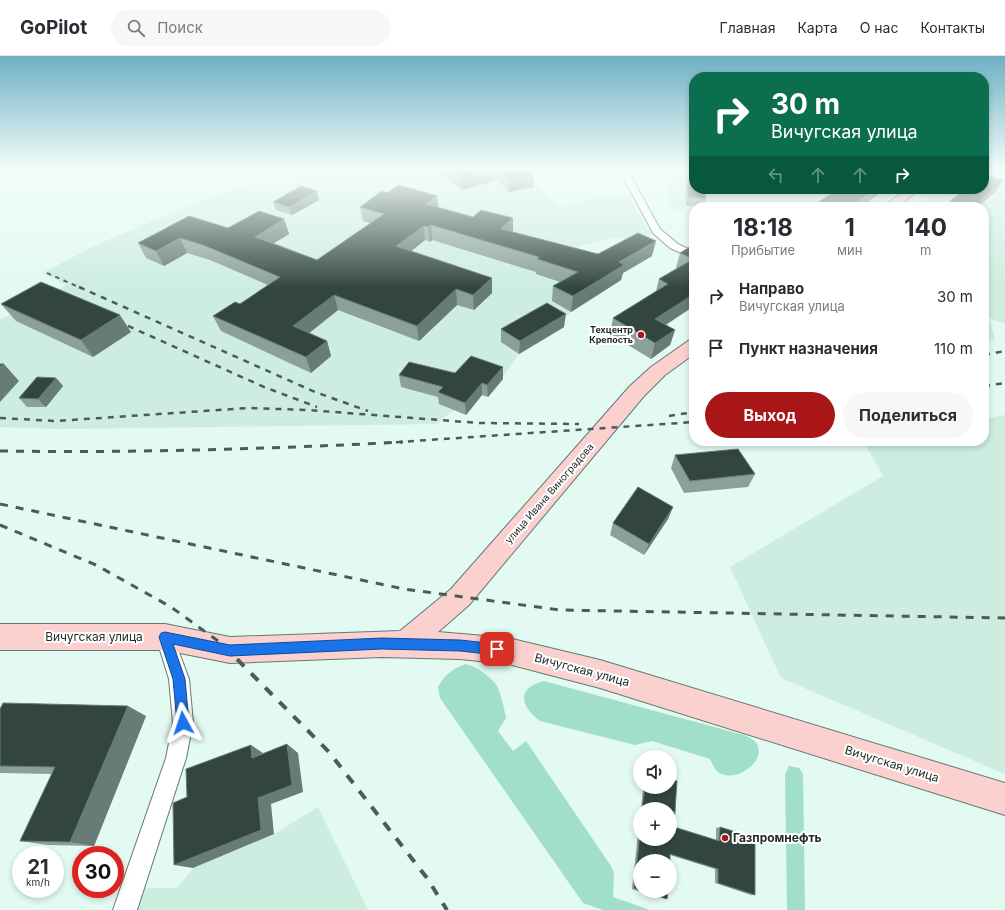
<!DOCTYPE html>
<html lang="ru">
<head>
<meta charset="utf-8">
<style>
	:root { --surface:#fff; --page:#f7f7f7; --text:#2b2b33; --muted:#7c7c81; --line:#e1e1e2; --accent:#a91617 }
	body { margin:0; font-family:Inter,sans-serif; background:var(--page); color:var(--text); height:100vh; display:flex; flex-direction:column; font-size:15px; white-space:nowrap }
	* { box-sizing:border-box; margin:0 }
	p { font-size:13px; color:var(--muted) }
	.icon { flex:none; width:22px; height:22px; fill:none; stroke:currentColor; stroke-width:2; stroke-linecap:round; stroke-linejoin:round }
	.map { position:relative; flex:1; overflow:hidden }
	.drawer { position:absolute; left:689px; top:146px; width:300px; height:244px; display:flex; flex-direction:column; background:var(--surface); border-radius:16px; box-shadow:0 2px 6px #0003 }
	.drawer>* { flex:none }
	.hud { position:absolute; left:689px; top:16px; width:300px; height:122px; border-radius:16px; box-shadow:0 2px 6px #0003; background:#0b6e4f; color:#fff; overflow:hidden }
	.tools { position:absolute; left:633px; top:694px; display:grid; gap:8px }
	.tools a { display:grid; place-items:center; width:44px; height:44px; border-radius:50%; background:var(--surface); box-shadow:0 2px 6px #0003; font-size:20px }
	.speed { position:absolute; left:12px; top:790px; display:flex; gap:8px; font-size:20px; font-weight:700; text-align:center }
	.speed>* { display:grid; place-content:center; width:52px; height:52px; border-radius:50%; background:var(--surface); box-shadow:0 2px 6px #0003; line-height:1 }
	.speed small { font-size:10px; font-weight:400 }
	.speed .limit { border:6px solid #d22; background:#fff; color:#111 }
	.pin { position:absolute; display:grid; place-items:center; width:34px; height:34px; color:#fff; margin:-17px; border-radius:8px; box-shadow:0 2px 6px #0006 }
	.me { position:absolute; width:44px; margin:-22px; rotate:355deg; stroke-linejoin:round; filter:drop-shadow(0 0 3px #0008) }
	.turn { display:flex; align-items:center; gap:14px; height:84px; padding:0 16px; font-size:18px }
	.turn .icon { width:52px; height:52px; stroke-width:2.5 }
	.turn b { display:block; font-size:28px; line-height:34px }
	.lanes { display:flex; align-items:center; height:38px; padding:0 16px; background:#0003; justify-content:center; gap:20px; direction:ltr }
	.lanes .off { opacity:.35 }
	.eta { display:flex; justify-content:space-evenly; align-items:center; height:68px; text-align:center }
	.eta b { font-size:24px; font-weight:700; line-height:28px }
	.action { display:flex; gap:8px; margin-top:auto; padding:8px 16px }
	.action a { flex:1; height:46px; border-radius:24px; background:var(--accent); color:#fff; font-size:16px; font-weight:700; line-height:46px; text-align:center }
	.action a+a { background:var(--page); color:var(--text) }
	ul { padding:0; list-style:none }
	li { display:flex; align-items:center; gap:12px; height:52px; padding:0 16px }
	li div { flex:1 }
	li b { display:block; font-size:15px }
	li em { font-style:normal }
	header { display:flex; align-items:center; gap:24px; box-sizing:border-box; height:56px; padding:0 20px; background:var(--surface); border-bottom:1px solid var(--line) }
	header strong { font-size:19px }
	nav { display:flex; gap:22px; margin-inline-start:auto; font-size:14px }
	.search { width:280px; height:36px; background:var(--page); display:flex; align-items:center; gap:10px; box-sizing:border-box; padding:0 14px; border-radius:22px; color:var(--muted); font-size:15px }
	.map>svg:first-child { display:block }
</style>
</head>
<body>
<header>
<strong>GoPilot</strong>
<div class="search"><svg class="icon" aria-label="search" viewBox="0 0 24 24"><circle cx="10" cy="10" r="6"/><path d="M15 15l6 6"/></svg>Поиск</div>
<nav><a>Главная</a><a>Карта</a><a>О нас</a><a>Контакты</a></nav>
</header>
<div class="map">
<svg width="1005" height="854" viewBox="0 0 1005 854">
	<rect width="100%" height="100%" fill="#e2faf1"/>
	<g fill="#cdede1">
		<polygon points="362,113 520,113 560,152 594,142 629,140 646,172 653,178 642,185 614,181 562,195 621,224 571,256 562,264 564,271 519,298 488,341 482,339 466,359 455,354 444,361 438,368 61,373 0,371 0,264 66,229 43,217 98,188 205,143 253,128"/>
		<polygon points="681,113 694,113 694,133 902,133 877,151 694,151 694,164 671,150 665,132"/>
		<polygon points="984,113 1005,113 1005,268 989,262 995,284 984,285 984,151 915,151 937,133 984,133"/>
		<polygon points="1005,359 1005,718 781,622 730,511 883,420 863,385 984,385 984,363"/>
		<polygon points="318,751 368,854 137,854 144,832 177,832 193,812 274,778"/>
	</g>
	<g fill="#a2dfca">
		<path d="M465 608C477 610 495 623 499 634 502 643 504 653 506 662L498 675 513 695 526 685 611 810 614 817 613 841 650 854H603L583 847 440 642 438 631C444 619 453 613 465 608Z"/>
		<path d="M544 625 744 679C750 682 756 684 758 690 764 706 736 728 718 716 714 713 712 707 710 703L652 685 635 689 540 665C520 650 516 632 544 625Z"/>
		<polygon points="789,710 799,712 803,718 805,854 787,854 785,718"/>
	</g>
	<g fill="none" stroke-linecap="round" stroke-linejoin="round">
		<g stroke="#647971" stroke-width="2">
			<g id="street">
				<polygon points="163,113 173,113 163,119 157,119 157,115"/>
				<polygon points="619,113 627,113 660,173 678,188 694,196 694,203 670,192 653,177"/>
				<polygon points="165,572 171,575 189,623 193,667 186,702 137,854 113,854 166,702 173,667 169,623 156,581 159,575"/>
			</g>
		</g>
		<g stroke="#647971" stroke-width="2">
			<g id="secondary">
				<polygon points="906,133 920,133 898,151 883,151"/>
				<polygon points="694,283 694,298 665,319 644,340 469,549 438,576 508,582 600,604 1005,727 1005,759 600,632 508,608 460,603 382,601 230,607 165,594 0,594 0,568 165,568 230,581 400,575 451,533 630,330 651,311 688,285"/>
			</g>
		</g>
		<use href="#street" fill="#fff" fill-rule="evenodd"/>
		<use href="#secondary" fill="#fad1ce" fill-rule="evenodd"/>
		<polyline stroke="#4e5a55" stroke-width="2" stroke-dasharray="4.5 4.5" stroke-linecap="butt" points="47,217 81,232"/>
		<g stroke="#4e5a55" stroke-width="2.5" stroke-dasharray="6 6" stroke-linecap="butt">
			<polyline points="79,231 315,336 368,355"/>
			<polyline points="117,265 264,331 317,351"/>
			<polyline points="984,299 1005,295"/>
			<polyline points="984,330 1005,327"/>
			<polyline points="669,360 694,356"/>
			<polyline points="0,362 56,365 248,352 308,354 479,367 579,368"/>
			<polyline points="384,387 694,366"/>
		</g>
		<g stroke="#4e5a55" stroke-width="3" stroke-dasharray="8 8" stroke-linecap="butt">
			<path d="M0 395C134 397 269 393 403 386"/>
			<polyline points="0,448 404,533 560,554 1005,562"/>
			<polyline points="0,469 96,509 171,551 225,590"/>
		</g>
		<polyline stroke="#4e5a55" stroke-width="4" stroke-dasharray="10 10" stroke-linecap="butt" points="223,589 329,696 427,822 447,854"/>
	</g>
	<g fill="#8aa098">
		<polygon points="433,113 527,113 534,119 533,131 509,136 498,124 463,134"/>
		<polygon points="1003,124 995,136 978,151 946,151 950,145"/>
		<polygon points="687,127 706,143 704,151 686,150 685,135"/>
		<polygon points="319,144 292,159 276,154 273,146"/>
		<polygon points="360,151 438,151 513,176 598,198 652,200 623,217 621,224 571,256 552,245 553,230 560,226 536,218 536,216 432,184 430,186 425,184 411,195 492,222 492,237 474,254 457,249 419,285 338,254 309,277 327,285 331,300 311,317 221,275 213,260 240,248 268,229 210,204 187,197 164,210 146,202 138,187 284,163 289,178 274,187 317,204 370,167 363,165"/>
		<polygon points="693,189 694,250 666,269 675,274 670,289 651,303 610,278 613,262 656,235 659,223 677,213 676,212 680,197"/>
		<polygon points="1,248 131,276 93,301 16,265"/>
		<polygon points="564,271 519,298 501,286 501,273"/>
		<polygon points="455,317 503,323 488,341 482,339 466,359 439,348 438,341 401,331 399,319"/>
		<polygon points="56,322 63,330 46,351 27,351 19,342"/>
		<polygon points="675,399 755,418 748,431 684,437 671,412"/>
		<polygon points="673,451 668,463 644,499 610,479 613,467"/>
		<polygon points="0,653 146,660 94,790 47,789 20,785 52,718 0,717"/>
		<polygon points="643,731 670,731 674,771 716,784 716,772 720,771 755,839 751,839 715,827 715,813 670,799 640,805 640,835 668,835 667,843 665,843 632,833 640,758 640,783 670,753 641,753"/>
	</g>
	<g fill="#677c74">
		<polygon points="495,113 498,113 498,124 463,134 463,122"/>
		<polygon points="534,119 533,131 509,136 510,124"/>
		<polygon points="1003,124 995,136 978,151 973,151"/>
		<polygon points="876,133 886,133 861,151 850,151"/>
		<polygon points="317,135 319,144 292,159 289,151"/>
		<polygon points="437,140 439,154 426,148"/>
		<polygon points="513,162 513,177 501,173"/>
		<polygon points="284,163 289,178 261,195 255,181"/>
		<polygon points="431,169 432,184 430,186 428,171"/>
		<polygon points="424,170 425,184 399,205 396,190"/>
		<polygon points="180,182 187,197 164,210 156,195"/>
		<polygon points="656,185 652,200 623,217 621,224 571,256 573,240 619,206"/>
		<polygon points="492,222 492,237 474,254 473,239"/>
		<polygon points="456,233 457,249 419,285 417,270"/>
		<polygon points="694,238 694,250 651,278 655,263"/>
		<polygon points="334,239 338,254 298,286 293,270"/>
		<polygon points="566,258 564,271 519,298 520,285"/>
		<polygon points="120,259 131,276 93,301 81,284"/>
		<polygon points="675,274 670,289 651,303 655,287"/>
		<polygon points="327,285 331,300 311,317 306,301"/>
		<polygon points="4,308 19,325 0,346 0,311"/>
		<polygon points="503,311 503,323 488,341 487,329"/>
		<polygon points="56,322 63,330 46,351 38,343"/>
		<polygon points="482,327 482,339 466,359 465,347"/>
		<polygon points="673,451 668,463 644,499 649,488"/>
		<polygon points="128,650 146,660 94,790 70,786"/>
		<polygon points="287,688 298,697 303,736 271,748 274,778 193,812 174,809 258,742"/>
		<polygon points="251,689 263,697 252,702"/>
	</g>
	<g fill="#32463f" stroke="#677c74">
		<polygon points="449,113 495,113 463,122"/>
		<polygon points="499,113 527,113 534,119 510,124"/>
		<polygon points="986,118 1003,124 973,151 966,151 950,145 966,133 984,133 984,119"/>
		<polygon points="687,127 694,128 694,133 705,133 706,143 688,141"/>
		<polygon points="399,129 437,140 426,148 473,161 481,154 513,162 501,173 598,198 638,177 656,185 619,206 624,209 573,240 553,230 578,216 537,203 539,201 431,169 428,171 424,170 396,190 492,222 473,239 456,233 417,270 334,239 293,270 327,285 306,301 213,260 235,246 240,248 280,221 203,189 180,182 156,195 138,187 189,160 228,172 259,155 284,163 255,181 317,204 384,158 360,151 382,135 387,137"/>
		<polygon points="301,130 317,135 289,151 273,146"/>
		<polygon points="838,133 876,133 850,151 811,151"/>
		<polygon points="693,189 694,190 694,238 655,263 675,274 655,287 613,262 668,228 659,223 693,203 680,197"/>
		<polygon points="41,226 120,259 81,284 1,248"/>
		<polygon points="547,247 566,258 520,285 501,273"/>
		<polygon points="471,300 503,311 487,329 482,327 465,347 438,336 443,331 399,319 409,306 455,317"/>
		<polygon points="0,308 4,308 0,311"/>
		<polygon points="37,321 56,322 38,343 19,342"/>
		<polygon points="738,393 755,418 690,425 675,399"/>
		<polygon points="638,431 673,451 649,488 613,467"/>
		<polygon points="3,647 128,650 70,786 20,785 55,711 0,710 0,653"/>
		<polygon points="287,688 292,729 258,742 261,774 174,809 173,747 187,741 186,713 251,689 252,702"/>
		<polygon points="670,723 677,725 674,771 719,785 720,771 755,782 755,839 718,827 718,813 670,798 670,805 640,805 640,834 634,832 640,777 640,783 670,783 670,753 642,753 645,731 670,731"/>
		<polygon points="643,835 668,835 667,843"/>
	</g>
	<linearGradient id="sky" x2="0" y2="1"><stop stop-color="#6eb0c4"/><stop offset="0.49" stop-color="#f2fdf9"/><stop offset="1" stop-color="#f2fdf9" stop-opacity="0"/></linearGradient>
	<rect width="1005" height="232" fill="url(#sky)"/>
	<polygon fill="#1a73e8" stroke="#114b97" points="165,576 230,589 382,582 460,584 497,588 501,589 503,593 501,597 497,599 460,595 382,593 230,600 173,588 185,623 189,667 187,671 183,673 178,671 177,667 173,623 159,581 161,577"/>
	<g fill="#a91617" stroke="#fff" stroke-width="1.5">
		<circle cx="641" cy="279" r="4"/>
		<circle cx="725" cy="782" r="4"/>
	</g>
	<g text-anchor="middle" stroke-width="4" stroke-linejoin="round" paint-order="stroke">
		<g font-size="9" font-weight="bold" fill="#1f2824" stroke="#fff" text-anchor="end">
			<text x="633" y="277">Техцентр<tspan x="633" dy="10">Крепость</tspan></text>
		</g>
		<g font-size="10" fill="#1f2824" stroke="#fff">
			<text transform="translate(549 437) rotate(-49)" y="4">улица Ивана Виноградова</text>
		</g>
		<g font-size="12" fill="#1f2824" stroke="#fff">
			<text x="94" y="585">Вичугская улица</text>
			<text transform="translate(582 614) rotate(15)" y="4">Вичугская улица</text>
			<text transform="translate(892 708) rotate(17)" y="4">Вичугская улица</text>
		</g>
		<g font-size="12" font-weight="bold" fill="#1f2824" stroke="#fff" text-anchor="start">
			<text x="733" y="786">Газпромнефть</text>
		</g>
	</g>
</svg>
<div class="tools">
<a><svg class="icon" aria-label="sound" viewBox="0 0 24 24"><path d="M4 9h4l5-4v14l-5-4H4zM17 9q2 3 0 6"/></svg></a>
<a>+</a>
<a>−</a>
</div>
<div class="speed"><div>21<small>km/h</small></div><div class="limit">30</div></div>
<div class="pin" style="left:497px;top:593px;background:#d93025"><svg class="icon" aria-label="arrive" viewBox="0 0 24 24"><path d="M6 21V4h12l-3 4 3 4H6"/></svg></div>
<svg class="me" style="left:183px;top:667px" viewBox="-20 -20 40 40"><path d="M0-17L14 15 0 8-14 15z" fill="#1a73e8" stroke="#fff" stroke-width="4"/></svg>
<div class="hud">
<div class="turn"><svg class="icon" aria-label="right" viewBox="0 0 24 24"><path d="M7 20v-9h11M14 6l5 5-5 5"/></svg><div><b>30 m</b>Вичугская улица</div></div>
<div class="lanes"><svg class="icon off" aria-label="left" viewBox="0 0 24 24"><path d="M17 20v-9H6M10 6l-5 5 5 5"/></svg><svg class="icon off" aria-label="ahead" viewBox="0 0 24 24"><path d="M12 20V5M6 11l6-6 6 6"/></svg><svg class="icon off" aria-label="ahead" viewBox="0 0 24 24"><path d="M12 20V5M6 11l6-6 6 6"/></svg><svg class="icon" aria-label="right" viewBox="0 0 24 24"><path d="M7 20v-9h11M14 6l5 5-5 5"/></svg></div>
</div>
<section class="drawer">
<div class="eta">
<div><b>18:18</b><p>Прибытие</p></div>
<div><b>1</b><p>мин</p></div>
<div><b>140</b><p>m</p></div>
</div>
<ul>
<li><svg class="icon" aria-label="right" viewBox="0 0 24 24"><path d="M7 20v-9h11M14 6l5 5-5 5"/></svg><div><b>Направо</b><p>Вичугская улица</p></div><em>30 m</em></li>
<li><svg class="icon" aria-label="arrive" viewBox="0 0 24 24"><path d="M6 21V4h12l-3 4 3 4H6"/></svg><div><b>Пункт назначения</b></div><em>110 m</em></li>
</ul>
<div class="action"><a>Выход</a><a>Поделиться</a></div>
</section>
</div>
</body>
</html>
